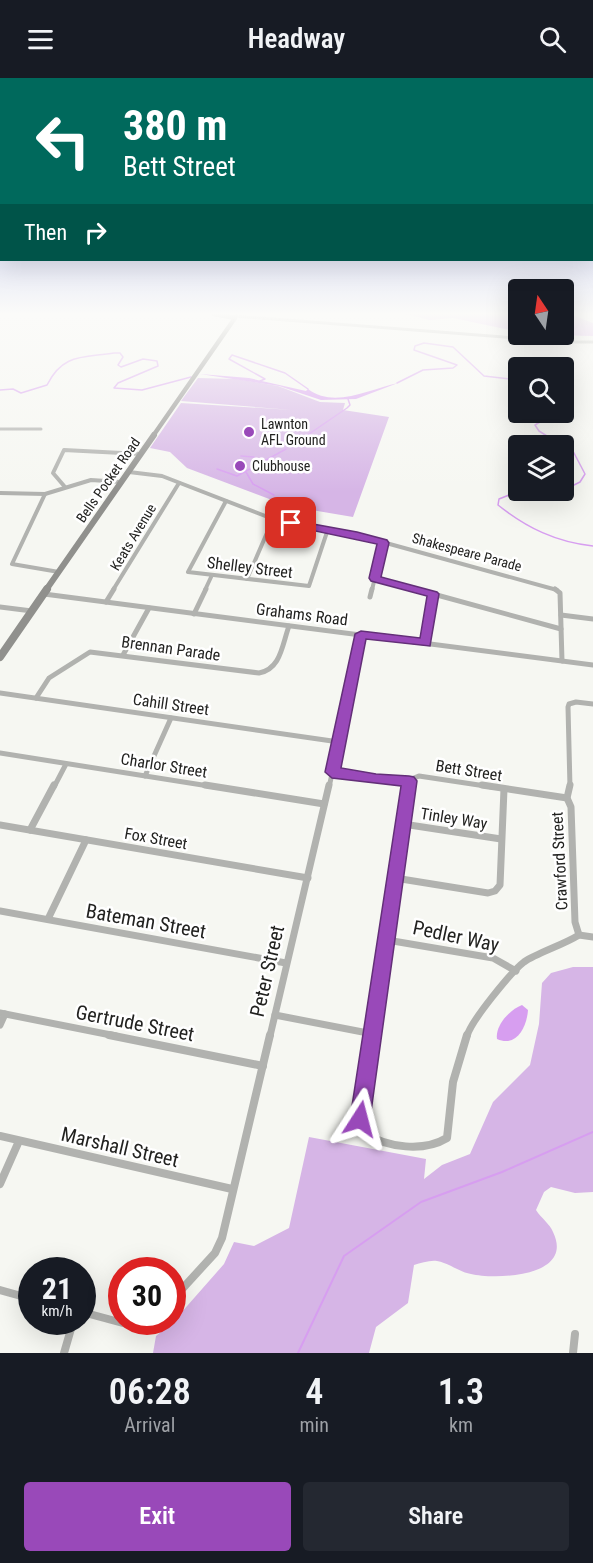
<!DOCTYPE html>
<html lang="en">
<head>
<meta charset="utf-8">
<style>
	:root { --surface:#171b24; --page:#242831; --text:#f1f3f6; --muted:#9ea1a6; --accent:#9949b9 }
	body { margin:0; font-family:"Roboto Condensed",sans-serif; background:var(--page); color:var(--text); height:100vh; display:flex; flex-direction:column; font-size:22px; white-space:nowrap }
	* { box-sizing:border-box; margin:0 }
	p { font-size:20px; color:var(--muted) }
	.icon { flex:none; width:33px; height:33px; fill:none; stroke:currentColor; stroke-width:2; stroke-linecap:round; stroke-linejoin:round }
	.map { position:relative; height:1275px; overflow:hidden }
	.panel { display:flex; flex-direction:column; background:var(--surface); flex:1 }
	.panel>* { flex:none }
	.hud { position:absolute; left:0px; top:0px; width:594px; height:183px; box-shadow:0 6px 24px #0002; background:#00695c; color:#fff; overflow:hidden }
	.needle { width:39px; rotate:347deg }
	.buttons { position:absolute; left:508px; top:201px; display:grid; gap:12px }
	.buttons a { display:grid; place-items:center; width:66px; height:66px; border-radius:6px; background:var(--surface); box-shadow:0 6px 24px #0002; font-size:30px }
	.speed { position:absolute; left:18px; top:1179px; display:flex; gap:12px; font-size:30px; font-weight:700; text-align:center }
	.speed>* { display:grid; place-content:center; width:78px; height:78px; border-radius:50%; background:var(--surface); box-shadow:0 6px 24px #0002; line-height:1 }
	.speed small { font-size:15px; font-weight:400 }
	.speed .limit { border:9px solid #d22; background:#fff; color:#111 }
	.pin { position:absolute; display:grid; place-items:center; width:51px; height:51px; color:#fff; margin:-26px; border-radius:12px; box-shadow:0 3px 9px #0006 }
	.me { position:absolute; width:66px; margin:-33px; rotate:9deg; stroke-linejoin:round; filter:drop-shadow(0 0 4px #0008) }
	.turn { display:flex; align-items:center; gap:21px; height:126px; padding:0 24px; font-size:27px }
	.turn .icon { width:78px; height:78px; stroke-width:2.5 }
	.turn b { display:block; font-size:42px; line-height:51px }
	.then { display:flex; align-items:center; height:57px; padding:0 24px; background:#0003; gap:12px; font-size:22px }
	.eta { display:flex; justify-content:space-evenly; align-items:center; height:102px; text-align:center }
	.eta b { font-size:36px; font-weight:600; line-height:42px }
	.action { display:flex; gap:12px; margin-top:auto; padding:12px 24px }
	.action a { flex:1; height:69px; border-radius:6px; background:var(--accent); color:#fff; font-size:24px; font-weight:600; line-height:69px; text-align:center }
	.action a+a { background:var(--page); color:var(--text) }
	header { display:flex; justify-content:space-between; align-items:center; height:78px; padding:0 24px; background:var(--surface); font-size:27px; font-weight:600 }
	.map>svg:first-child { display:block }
</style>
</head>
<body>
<header><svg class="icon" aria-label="menu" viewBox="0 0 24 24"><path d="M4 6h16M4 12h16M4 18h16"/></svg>Headway<svg class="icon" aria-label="search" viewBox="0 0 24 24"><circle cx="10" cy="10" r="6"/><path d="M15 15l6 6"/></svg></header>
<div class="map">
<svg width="593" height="1275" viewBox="0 0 593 1275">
	<rect width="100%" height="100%" fill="#f6f7f2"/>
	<g fill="#d6b5e6">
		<polygon points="198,300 236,301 278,308 320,324 345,325 343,332 389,339 353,439 288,428 187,390 170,374 150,370 181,325 292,332 181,323"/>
		<path d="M573 889H593V1114L575 1115 551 1109 544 1114 536 1132C541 1140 550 1146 553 1154 575 1199 496 1202 471 1196 459 1194 449 1185 437 1183 430 1182 421 1185 414 1187L408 1225 376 1249 369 1275H153L156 1258 173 1244 224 1186 234 1164 254 1168 289 1150 309 1059 426 1081 424 1101 442 1087 470 1076 493 1024 530 987 539 946 542 905 551 895Z"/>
	</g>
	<g fill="#d79ef0">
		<polygon points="405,236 519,236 519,254 453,240 430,242"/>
		<polygon points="564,236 570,236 593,245 593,258 550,257 564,256"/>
		<path d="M200 296 249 300 306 313 308 311C334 331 370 311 398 305L356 321 321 322 279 308Z"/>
		<path d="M522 927 528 932C527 948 517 970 497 961 495 948 509 932 522 927Z"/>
	</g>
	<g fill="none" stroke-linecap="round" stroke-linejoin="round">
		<g stroke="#d79ef0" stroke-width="1.5">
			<polyline points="260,303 265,301 229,281 232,277 285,295 308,311"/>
			<polyline points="397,305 423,292 453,290 457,287 414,272 415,268 424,265 453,269 484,298 519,302"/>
			<polyline points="564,305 568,307 571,323 564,330"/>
			<path d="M0 312 13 311 21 315 47 307C63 275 83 280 114 275H120L123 279 118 287 121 289 143 281 157 283 158 288 118 305 114 310 142 312 191 299"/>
			<polyline points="557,334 535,347 539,353 574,375 585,396 580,404 564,412"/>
			<polyline points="290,369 347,330 350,327 348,321"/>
			<polyline points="241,378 254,379"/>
			<polyline points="217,391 237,398 286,371"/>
			<polyline points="246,394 253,406 274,417"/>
			<path d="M562 412 509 417 499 421 498 427C527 450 556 464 593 468"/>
		</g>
		<polyline stroke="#d79ef0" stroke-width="2" points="298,1275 344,1178 421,1124 502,1094 593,1054"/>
		<g stroke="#b1b2af" stroke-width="3">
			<polyline points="234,238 566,264 593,264"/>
			<polyline points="0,351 41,351"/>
		</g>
		<g stroke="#b1b2af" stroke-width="4">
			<polyline points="129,394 162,398 273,441 357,457 557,512"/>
			<polyline points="65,409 53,395 64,372 141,376"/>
			<polyline points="0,415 45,416 91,402 121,404"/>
			<polyline points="45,416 12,486 59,494"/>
			<polyline points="226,423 188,494 309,508 328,451"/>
			<polyline points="375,500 421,512"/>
			<polyline points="247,501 273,441"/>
			<polyline points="113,512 179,405"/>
			<polyline points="205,512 212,497"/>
			<polyline points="372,512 383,465"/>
		</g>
		<g stroke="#b1b2af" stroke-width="5">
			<polyline points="415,511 561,551"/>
			<polyline points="555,511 560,515 562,583"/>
			<polyline points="44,516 593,587"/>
			<polyline points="370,519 372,511"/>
			<polyline points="106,524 114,511"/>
			<polyline points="0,529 32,533"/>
			<polyline points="194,536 206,511"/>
			<polyline points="561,537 593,541"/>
			<polyline points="425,565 433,516"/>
			<polyline points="123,577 149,530"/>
			<polyline points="0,615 339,664"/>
			<path d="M36 620 49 600 90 574 259 595C281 591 282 567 289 548"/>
			<polyline points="0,675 215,709"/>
			<path d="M332 694C358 698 395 710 419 698L492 709"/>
			<polyline points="145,698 171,640"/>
			<polyline points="54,709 66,686"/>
			<polyline points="329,709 347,632 361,556"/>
			<polyline points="408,709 409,703"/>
			<polyline points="570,709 568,629 569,626 576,624 593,626"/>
		</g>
		<g stroke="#b1b2af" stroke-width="7">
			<polyline points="205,707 324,726"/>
			<polyline points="482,707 567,720"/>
			<polyline points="570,707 567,720 571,729 575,844 579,857"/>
			<polyline points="403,746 501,761"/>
			<polyline points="0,747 308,800"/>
			<polyline points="30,752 54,707"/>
			<polyline points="395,800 488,815 495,813 500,807 504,711"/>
			<polyline points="0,833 286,885"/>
			<polyline points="48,841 86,762"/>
			<polyline points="387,862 493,880 516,893"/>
			<polyline points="0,935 116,958"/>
			<polyline points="275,937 373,956"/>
			<polyline points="0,947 5,936"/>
			<polyline points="270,958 329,707"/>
			<polyline points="372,958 408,707"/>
			<path d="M467 958C471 943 511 894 524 884 537 875 563 867 579 857L593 859"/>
		</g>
		<g stroke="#b1b2af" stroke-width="8">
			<polyline points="109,957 263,988"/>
			<path d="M372 957 360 1041 365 1055C387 1070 424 1074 447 1060L453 1004 467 957"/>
			<polyline points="0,1058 232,1111"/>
			<polyline points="0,1106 19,1063"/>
			<polyline points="0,1212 32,1221"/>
			<polyline points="172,1222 215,1175 222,1160 270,957"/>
			<polyline points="82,1234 134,1248 150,1244"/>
			<polyline points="64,1275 73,1244"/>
			<polyline points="573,1275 575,1256"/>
		</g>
		<polyline stroke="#90908d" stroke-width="4.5" points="153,358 235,240 214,236"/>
		<polyline stroke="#90908d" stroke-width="6" points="46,512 154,357"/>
		<polyline stroke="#90908d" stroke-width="8" points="0,579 47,511"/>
	</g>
	<linearGradient id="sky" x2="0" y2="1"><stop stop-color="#a1abeb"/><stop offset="0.57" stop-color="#fbfbf9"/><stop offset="1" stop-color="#fbfbf9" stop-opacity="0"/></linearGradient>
	<rect width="593" height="414" fill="url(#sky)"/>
	<polygon fill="#9949b9" stroke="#632f78" stroke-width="1.5" points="291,442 357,454 387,462 389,465 381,499 437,514 439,516 430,568 366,561 341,690 376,696 409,698 414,699 417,703 370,1041 367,1048 360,1051 353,1048 350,1041 401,708 332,700 325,694 355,556 361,553 420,560 427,518 371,503 369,500 377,466 287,447 287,443"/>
	<g fill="#9949b9" stroke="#fff" stroke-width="2">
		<circle cx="249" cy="354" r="6"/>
		<circle cx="240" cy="388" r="6"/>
	</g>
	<g text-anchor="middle" stroke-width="5" stroke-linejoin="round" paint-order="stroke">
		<g font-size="14" fill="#222220" stroke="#fff" text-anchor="start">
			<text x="261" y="351">Lawnton<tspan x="261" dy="16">AFL Ground</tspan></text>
			<text x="252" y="393">Clubhouse</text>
		</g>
		<g font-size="14" fill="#222220" stroke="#fff">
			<text transform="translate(108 402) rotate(-55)" y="5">Bells Pocket Road</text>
			<text transform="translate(133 459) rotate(-59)" y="5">Keats Avenue</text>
			<text transform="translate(467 474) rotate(15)" y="5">Shakespeare Parade</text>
		</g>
		<g font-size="16" fill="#222220" stroke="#fff">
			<text transform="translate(250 489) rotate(7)" y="6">Shelley Street</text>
			<text transform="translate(302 536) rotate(7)" y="6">Grahams Road</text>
			<text transform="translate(171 570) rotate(8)" y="6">Brennan Parade</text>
			<text transform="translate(171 626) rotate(8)" y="6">Cahill Street</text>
			<text transform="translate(164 687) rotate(9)" y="6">Charlor Street</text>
			<text transform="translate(469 692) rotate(9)" y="6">Bett Street</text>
			<text transform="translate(454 740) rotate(9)" y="6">Tinley Way</text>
			<text transform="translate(156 760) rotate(10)" y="6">Fox Street</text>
			<text transform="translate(559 783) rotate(-93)" y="6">Crawford Street</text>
		</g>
		<g font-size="20" fill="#222220" stroke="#fff">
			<text transform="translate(146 843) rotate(10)" y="7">Bateman Street</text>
			<text transform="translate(456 858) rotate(12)" y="7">Pedler Way</text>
			<text transform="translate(267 893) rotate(-77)" y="7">Peter Street</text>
			<text transform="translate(135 945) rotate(11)" y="7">Gertrude Street</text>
			<text transform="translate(120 1069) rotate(13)" y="7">Marshall Street</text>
		</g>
	</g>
</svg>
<div class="buttons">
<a><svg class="needle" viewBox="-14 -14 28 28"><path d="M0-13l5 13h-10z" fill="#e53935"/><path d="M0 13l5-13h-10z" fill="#9ea1a6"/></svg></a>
<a><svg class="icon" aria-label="search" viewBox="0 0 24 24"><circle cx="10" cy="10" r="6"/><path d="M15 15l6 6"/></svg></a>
<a><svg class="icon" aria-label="layers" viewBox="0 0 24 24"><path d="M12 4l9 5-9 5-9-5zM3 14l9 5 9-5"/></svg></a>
</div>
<div class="speed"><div>21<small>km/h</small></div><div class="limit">30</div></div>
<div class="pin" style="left:291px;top:445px;background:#d93025"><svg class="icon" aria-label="arrive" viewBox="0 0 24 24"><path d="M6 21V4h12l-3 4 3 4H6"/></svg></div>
<svg class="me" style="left:360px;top:1041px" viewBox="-20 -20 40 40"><path d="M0-17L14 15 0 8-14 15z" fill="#9949b9" stroke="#fff" stroke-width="4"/></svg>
<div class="hud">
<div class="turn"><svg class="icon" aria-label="left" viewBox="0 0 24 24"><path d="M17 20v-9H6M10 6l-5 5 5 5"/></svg><div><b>380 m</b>Bett Street</div></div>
<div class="then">Then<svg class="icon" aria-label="right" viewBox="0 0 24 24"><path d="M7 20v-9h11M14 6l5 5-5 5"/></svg></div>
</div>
</div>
<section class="panel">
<div class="eta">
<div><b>06:28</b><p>Arrival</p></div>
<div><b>4</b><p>min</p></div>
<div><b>1.3</b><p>km</p></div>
</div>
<div class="action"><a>Exit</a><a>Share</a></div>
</section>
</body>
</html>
